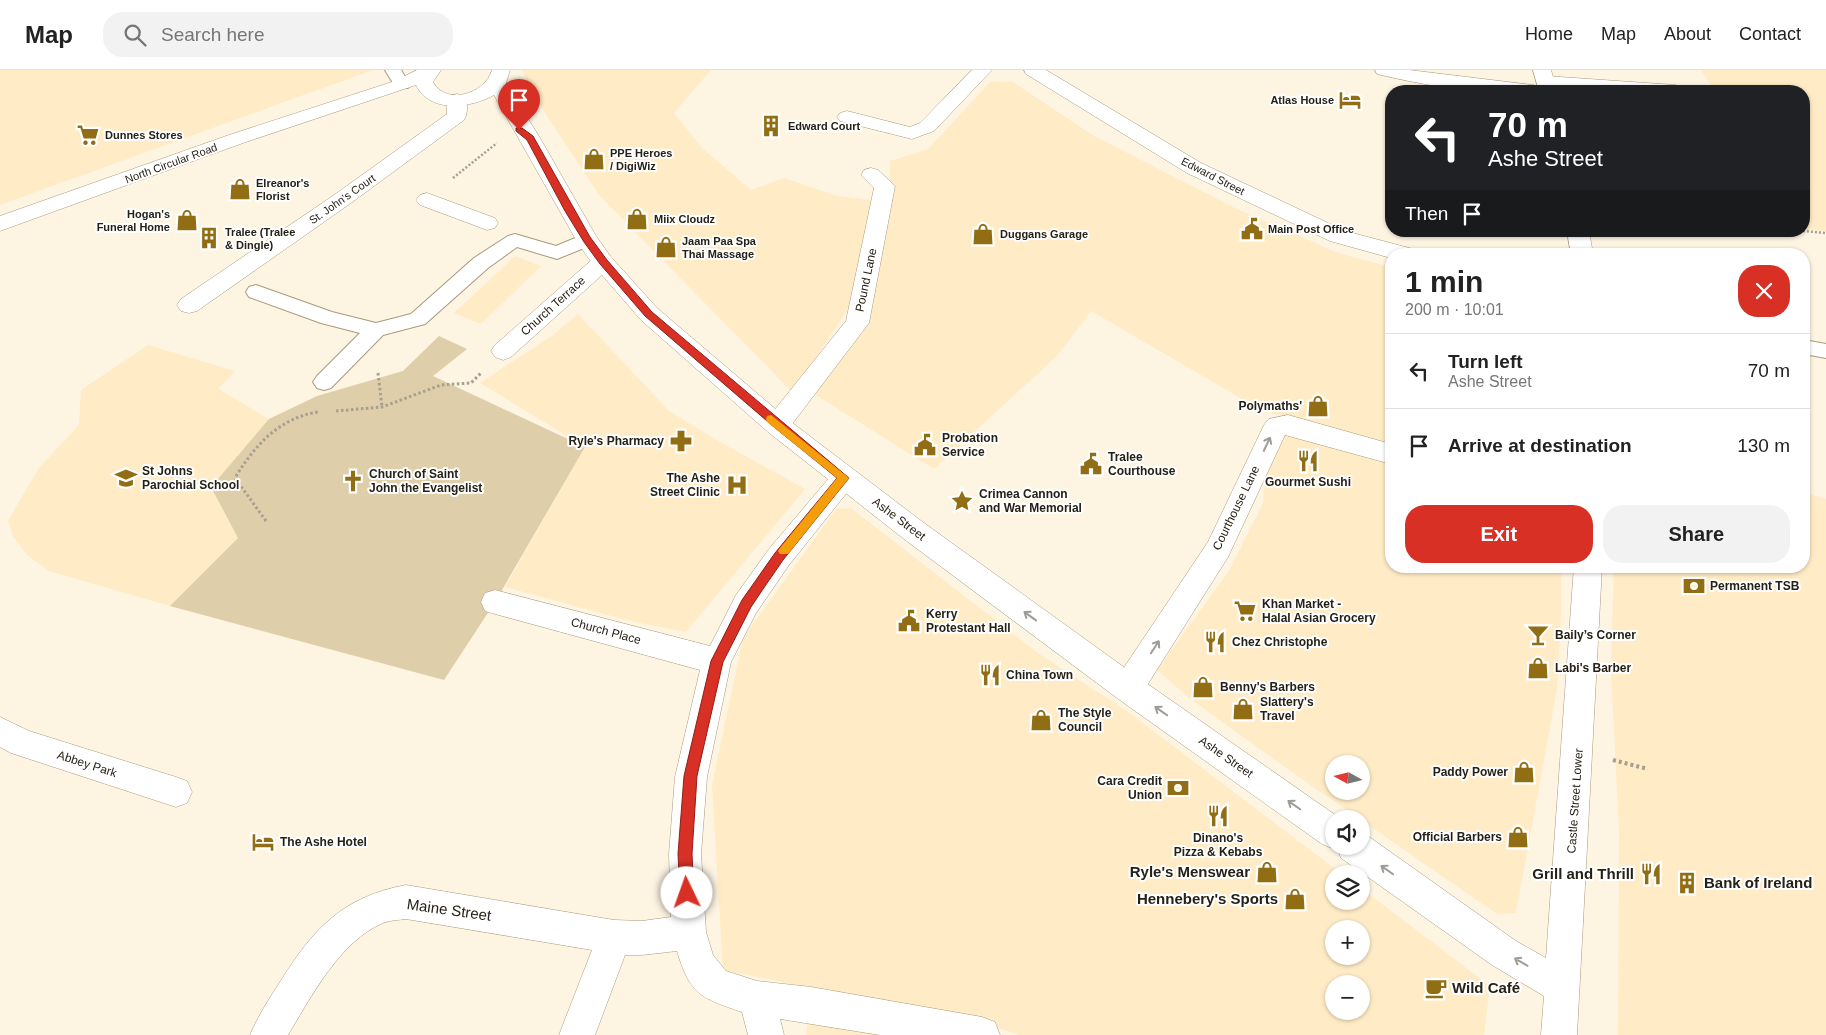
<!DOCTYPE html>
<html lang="en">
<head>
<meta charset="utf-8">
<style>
	:root { --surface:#fff; --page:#f2f2f2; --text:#222; --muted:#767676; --line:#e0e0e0; --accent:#d93025 }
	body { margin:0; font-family:Arial,sans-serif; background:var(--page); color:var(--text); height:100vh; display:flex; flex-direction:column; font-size:19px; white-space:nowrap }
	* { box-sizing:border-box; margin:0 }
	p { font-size:16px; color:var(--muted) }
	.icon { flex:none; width:28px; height:28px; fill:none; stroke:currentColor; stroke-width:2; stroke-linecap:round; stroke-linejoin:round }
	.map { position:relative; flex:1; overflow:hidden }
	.side { position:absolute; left:1385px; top:178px; width:425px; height:325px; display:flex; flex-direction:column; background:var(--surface); border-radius:20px; box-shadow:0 1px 4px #0004 }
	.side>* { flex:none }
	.hud { position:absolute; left:1385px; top:15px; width:425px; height:152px; border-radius:20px; box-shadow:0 1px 4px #0004; background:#202124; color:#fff; overflow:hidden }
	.needle { width:32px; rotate:278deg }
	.controls { position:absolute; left:1325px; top:685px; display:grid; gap:10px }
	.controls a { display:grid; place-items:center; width:45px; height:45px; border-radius:50%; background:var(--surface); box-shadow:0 1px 4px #0004; font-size:25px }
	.pin { position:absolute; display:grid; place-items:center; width:42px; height:42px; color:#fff; margin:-51px -21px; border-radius:50% 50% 50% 0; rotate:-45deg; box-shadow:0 0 5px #0007 }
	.pin .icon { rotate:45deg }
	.me { position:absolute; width:55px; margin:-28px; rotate:357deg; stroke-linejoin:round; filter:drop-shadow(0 0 4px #0008) }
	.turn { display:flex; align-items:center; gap:18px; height:105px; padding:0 20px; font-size:22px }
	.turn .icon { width:65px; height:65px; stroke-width:2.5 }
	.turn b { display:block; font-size:35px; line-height:42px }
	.then { display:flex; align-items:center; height:48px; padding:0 20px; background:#0003; gap:10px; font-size:19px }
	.round { display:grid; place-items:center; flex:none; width:52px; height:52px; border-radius:20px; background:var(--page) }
	.overview { display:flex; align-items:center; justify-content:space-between; height:85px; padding:0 20px }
	h1 { font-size:30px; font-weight:700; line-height:38px }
	.button { display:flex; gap:10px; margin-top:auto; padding:10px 20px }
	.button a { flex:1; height:58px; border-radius:20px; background:var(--accent); color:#fff; font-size:20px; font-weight:700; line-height:58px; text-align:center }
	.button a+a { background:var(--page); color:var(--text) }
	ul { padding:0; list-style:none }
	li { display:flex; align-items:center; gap:15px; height:75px; padding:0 20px; border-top:1px solid var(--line) }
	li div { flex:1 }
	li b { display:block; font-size:19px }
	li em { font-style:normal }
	header { display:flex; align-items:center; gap:30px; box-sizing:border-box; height:70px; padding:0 25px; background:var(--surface); border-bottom:1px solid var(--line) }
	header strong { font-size:24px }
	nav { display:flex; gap:28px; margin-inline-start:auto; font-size:18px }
	.search { width:350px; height:45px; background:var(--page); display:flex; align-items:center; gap:12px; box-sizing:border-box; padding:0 18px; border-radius:20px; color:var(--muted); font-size:19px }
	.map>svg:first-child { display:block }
</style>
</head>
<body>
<header>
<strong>Map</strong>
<div class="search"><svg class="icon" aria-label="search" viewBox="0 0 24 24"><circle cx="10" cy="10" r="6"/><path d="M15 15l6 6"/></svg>Search here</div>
<nav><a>Home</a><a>Map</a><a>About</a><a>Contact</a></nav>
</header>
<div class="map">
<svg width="1826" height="965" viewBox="0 0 1826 965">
	<rect width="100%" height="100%" fill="#fdf4e2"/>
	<g fill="#ffecc6" fill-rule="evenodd">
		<polygon points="0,0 373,0 0,135"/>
		<polygon points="522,0 711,0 674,43 702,78 751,120 784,108 837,126 878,131 849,237 793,323 599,125 532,23"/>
		<polygon points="1701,0 1826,0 1826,161 1804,159 1804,21 1714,21"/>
		<polygon points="991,11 1013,12 1094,66 1235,138 1338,183 1391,197 1391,376 1261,340 1091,241 1058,285 934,399 811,322 869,242 890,147 890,91 928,79"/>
		<polygon points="515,186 541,196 481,254 454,243"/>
		<polygon points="578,244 669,341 720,372 805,419 686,562 630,551 505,517 585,377 480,313 553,265"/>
		<polygon points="148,275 235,301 218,319 269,349 211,417 239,467 170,536 49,501 27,485 13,466 8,451 38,399 79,355 81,320"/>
		<path d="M1288 355 1391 387V496H1561V547L1557 619 1516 843 1497 844 1296 705 1188 627 1157 600 1229 501 1263 433 1266 388ZM1334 694H1361V721H1334Z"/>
		<polygon points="1804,380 1807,423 1826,429 1826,965 1618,965 1619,760 1611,601 1614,496 1804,496"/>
		<path d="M851 438 1038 583 1131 644 1342 804H1334V831H1361V818L1490 916 1484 965H1020L979 952 723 900 712 715 743 568 836 439ZM1334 859H1361V886H1334ZM1334 914H1361V941H1334Z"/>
		<polygon points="808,949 925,965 806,965"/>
	</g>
	<polygon fill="#dfceaa" points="439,266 467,279 433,306 585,377 495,532 444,610 170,536 238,468 211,417 269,349 317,326 403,301"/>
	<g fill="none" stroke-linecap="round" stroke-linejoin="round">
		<g stroke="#a89a7e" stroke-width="2">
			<g id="lane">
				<polygon points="385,0 401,0 410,15 408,18 396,18"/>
				<polygon points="515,164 556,176 580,166 587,164 594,166 596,170 594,174 557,189 517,177 488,198 425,254 383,265 331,318 324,320 317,318 313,312 317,306 360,263 321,253 249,227 246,222 249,217 256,215 332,242 376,253 411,244 474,188 508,166"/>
				<polygon points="1804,270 1826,274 1826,288 1804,284"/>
			</g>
		</g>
		<g stroke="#a89a7e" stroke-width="1">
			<g id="street">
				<polygon points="972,0 992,0 934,61 912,69 840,51 837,47 840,43 847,41 910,57 920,53"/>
				<path d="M1375 0H1409L1533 15 1540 17 1543 21C1488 25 1430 17 1377 4Z"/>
				<polygon points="1546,6 1675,15 1682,17 1685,21 1597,21 1539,16 1537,12 1539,8"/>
				<path d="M457 24 464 26C468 32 468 44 464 50L351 133 197 241 189 243 181 241 177 235 181 229 337 123 447 44V30L450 26Z"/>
				<polygon points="871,98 878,100 895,116 869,253 786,362 777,365 768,362 764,355 768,348 846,251 874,118 861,105 864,100"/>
				<polygon points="427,123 495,148 498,153 495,158 487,160 420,135 416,130 420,125"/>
				<polygon points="603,184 611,187 614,192 611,197 511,287 503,290 495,287 491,281 495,275 595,187"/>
				<polygon points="1288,345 1391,374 1391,394 1285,365 1228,487 1139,628 1128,632 1117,628 1113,618 1117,608 1208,472 1264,355 1269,349"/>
				<path d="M844 398 853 401 857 408 853 415 789 495 756 543 731 592 707 707 701 784 706 862 713 885 726 901 757 911 811 917 982 947 995 952 1000 965H880L780 949 784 965H748L742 942C701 928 690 925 677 881L642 885H625L595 965H559L592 880 406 849C399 850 390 850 383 853 340 871 311 927 288 965H250C258 946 269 929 280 912 313 859 342 827 406 815L614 850 642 851 671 847 669 784 675 707 700 600 495 544 485 541 481 532 485 523 495 520 710 576 736 525 769 479 835 401Z"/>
				<polygon points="0,647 29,661 176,707 187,711 192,722 187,733 176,737 11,683 0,677"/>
			</g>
		</g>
		<g stroke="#a89a7e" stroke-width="1">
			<g id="secondary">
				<path d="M417 0H441L433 12C446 36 485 24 492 0H510L506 13 540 68 596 166 611 187 657 238 786 348 924 453 1139 608 1341 749H1334V776H1361V763L1365 764 1516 871 1546 888 1574 496H1602L1577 965H1541L1544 926 1492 895 1341 788 1337 778 1334 779 1322 774 1117 628 904 469 768 362 641 250 595 197 579 175 494 25C471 38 430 44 416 15L243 73 0 161V146L229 65 395 11Z"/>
				<polygon points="1024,0 1046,0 1201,93 1345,161 1413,179 1416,184 1391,184 1391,188 1330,171 1187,103 1026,4"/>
				<polygon points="1533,0 1551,0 1557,21 1539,21"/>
				<polygon points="1567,161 1589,161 1593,184 1571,184"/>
			</g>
		</g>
		<g stroke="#a79f90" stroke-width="2.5" stroke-dasharray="2 2" stroke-linecap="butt">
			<polyline points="453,108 497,73"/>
			<polyline points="1803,161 1826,163"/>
		</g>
		<g stroke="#a79f90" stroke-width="3" stroke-dasharray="2.5 2.5" stroke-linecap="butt">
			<polyline points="378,303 382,337"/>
			<polyline points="336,341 382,337 441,315 471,313 481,303"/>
			<path d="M266 451 235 408C254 376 279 348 318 342"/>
		</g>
		<polyline stroke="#a79f90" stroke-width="4" stroke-dasharray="3 3" stroke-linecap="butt" points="1613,690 1648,699"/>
		<use href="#lane" fill="#fff" fill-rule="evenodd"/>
		<use href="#street" fill="#fff" fill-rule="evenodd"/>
		<use href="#secondary" fill="#fff" fill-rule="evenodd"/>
	</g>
	<defs><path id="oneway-shaft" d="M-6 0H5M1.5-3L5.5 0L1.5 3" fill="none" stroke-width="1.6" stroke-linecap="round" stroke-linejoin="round" transform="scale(1.25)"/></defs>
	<g stroke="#9d9b96">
		<use href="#oneway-shaft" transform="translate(1267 374) rotate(-65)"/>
		<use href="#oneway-shaft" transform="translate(1030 546) rotate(-144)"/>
		<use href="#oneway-shaft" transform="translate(1155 577) rotate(-57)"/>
		<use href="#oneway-shaft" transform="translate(1161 641) rotate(-145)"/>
		<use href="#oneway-shaft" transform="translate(1294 735) rotate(-145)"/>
		<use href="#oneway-shaft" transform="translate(1387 800) rotate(-145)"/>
		<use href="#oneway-shaft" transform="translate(1521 892) rotate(-150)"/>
	</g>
	<polygon fill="#d93025" stroke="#8d1f18" points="516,58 522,58 533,66 590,167 607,190 652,242 849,408 783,490 761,522 751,537 723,592 697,706 692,784 694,823 692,828 687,830 682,828 680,823 678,784 684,706 711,591 742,530 775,483 837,408 774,357 645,246 600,194 584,172 565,141 527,70 516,61"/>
	<polygon fill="#f59e0b" points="771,345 849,408 788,484 780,484 778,481 780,478 837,408 767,352 766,349 767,346"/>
	<defs>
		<g id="hotel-bare" transform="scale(1.725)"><path d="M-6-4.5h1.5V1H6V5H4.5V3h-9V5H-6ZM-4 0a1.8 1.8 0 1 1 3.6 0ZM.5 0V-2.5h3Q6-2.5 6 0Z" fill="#916e14" stroke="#fff" stroke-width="2.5" paint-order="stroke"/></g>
		<g id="building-bare" transform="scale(1.725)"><path d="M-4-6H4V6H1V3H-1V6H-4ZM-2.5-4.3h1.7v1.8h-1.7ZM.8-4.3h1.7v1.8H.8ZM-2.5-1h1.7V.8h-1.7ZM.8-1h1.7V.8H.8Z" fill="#916e14" stroke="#fff" stroke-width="2.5" paint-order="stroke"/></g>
		<g id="supermarket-bare" transform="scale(1.725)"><path d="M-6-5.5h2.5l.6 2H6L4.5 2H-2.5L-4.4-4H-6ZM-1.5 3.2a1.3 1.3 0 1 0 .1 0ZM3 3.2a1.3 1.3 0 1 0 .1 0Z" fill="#916e14" stroke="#fff" stroke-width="2.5" paint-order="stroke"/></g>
		<g id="shop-bare" transform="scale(1.725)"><path d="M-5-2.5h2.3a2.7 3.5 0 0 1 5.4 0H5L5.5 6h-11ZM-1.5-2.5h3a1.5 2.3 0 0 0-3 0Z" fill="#916e14" stroke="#fff" stroke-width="2.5" paint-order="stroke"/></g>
		<g id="civic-bare" transform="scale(1.725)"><path d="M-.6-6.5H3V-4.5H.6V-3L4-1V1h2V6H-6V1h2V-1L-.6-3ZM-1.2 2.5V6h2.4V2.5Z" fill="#916e14" stroke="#fff" stroke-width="2.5" paint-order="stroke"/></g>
		<g id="pharmacy-bare" transform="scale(1.725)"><path d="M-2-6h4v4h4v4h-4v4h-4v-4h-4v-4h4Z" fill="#916e14" stroke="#fff" stroke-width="2.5" paint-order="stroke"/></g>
		<g id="restaurant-bare" transform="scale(1.725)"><path d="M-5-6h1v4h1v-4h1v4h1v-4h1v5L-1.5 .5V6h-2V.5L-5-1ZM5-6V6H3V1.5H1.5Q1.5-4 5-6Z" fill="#916e14" stroke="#fff" stroke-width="2.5" paint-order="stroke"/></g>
		<g id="school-bare" transform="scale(1.725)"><path d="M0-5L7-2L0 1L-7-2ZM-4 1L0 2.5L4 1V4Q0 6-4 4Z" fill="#916e14" stroke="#fff" stroke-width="2.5" paint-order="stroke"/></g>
		<g id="church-bare" transform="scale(1.725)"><path d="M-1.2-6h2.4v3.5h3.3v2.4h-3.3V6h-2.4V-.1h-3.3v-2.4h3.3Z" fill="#916e14" stroke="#fff" stroke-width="2.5" paint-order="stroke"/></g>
		<g id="hospital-bare" transform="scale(1.725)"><path d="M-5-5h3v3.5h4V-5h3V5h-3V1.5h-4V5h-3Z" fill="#916e14" stroke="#fff" stroke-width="2.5" paint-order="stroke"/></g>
		<g id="sight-bare" transform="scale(1.725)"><path d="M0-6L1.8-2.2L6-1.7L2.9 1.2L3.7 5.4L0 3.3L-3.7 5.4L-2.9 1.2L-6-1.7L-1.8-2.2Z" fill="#916e14" stroke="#fff" stroke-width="2.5" paint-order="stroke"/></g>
		<g id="bank-bare" transform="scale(1.725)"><path d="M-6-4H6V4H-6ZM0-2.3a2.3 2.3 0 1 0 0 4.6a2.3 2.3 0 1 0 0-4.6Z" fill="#916e14" stroke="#fff" stroke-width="2.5" paint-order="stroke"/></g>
		<g id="bar-bare" transform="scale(1.725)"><path d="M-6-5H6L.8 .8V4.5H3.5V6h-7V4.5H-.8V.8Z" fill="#916e14" stroke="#fff" stroke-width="2.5" paint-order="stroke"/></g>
		<g id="cafe-bare" transform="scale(1.725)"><path d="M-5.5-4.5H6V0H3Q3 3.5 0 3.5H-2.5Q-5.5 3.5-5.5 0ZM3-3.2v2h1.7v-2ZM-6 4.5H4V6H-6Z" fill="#916e14" stroke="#fff" stroke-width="2.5" paint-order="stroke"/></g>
	</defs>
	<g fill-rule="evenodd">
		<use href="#hotel-bare" x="1350" y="30"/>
		<use href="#building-bare" x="771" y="56"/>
		<use href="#supermarket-bare" x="88" y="65"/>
		<use href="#shop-bare" x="594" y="89"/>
		<use href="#shop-bare" x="240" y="119"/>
		<use href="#shop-bare" x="637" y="149"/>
		<use href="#shop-bare" x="187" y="150"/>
		<use href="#civic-bare" x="1252" y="159"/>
		<use href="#shop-bare" x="983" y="164"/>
		<use href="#building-bare" x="209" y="168"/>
		<use href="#shop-bare" x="666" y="177"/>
		<use href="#shop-bare" x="1318" y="336"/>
		<use href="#pharmacy-bare" x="681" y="371"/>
		<use href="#civic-bare" x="925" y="375"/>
		<use href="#restaurant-bare" x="1308" y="391"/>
		<use href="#civic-bare" x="1091" y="394"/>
		<use href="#school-bare" x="126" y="408"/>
		<use href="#church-bare" x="353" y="411"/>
		<use href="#hospital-bare" x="737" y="415"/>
		<use href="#sight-bare" x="962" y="431"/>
		<use href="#bank-bare" x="1694" y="516"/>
		<use href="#supermarket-bare" x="1245" y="541"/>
		<use href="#civic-bare" x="909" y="551"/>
		<use href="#bar-bare" x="1538" y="565"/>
		<use href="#restaurant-bare" x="1215" y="572"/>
		<use href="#shop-bare" x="1538" y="598"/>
		<use href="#restaurant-bare" x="990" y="605"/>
		<use href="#shop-bare" x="1203" y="617"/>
		<use href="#shop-bare" x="1243" y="639"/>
		<use href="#shop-bare" x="1041" y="650"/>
		<use href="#shop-bare" x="1524" y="702"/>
		<use href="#bank-bare" x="1178" y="718"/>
		<use href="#restaurant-bare" x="1218" y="746"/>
		<use href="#shop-bare" x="1518" y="767"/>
		<use href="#hotel-bare" x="263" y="772"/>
		<use href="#shop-bare" x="1267" y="802"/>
		<use href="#restaurant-bare" x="1651" y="804"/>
		<use href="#building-bare" x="1687" y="813"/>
		<use href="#shop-bare" x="1295" y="829"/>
		<use href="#cafe-bare" x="1436" y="918"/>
	</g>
	<g text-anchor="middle" stroke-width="4" stroke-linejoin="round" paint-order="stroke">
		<g font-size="11" font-weight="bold" fill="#262116" stroke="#fff" text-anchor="start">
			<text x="1334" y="34" text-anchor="end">Atlas House</text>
			<text x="788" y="60">Edward Court</text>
			<text x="105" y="69">Dunnes Stores</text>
			<text x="610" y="87">PPE Heroes<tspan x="610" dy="13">/ DigiWiz</tspan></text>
			<text x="256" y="117">Elreanor's<tspan x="256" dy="13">Florist</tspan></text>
			<text x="170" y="148" text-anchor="end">Hogan's<tspan x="170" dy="13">Funeral Home</tspan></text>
			<text x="654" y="153">Miix Cloudz</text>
			<text x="1268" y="163">Main Post Office</text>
			<text x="225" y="166">Tralee (Tralee<tspan x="225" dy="13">&amp; Dingle)</tspan></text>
			<text x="1000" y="168">Duggans Garage</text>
			<text x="682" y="175">Jaam Paa Spa<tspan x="682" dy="13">Thai Massage</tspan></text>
		</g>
		<g font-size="11" fill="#262116" stroke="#fff">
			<text transform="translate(171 93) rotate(-20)" y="4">North Circular Road</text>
			<text transform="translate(1213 106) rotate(27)" y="4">Edward Street</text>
			<text transform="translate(342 129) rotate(-35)" y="4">St. John's Court</text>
		</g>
		<g font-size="12" fill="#262116" stroke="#fff">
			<text transform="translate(866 210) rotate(-78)" y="4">Pound Lane</text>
			<text transform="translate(553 236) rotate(-42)" y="4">Church Terrace</text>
			<text transform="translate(1236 438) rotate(-64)" y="4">Courthouse Lane</text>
			<text transform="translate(899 449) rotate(37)" y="4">Ashe Street</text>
			<text transform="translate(606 561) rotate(15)" y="4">Church Place</text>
			<text transform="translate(1226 687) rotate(35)" y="4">Ashe Street</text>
			<text transform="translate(87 694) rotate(18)" y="4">Abbey Park</text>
			<text transform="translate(1575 731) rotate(-86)" y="4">Castle Street Lower</text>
		</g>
		<g font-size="12" font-weight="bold" fill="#262116" stroke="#fff" text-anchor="start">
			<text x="1302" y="340" text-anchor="end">Polymaths'</text>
			<text x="942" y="372">Probation<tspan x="942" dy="14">Service</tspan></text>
			<text x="664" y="375" text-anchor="end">Ryle's Pharmacy</text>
			<text x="1108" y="391">Tralee<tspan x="1108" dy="14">Courthouse</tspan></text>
			<text x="142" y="405">St Johns<tspan x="142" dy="14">Parochial School</tspan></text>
			<text x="369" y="408">Church of Saint<tspan x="369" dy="14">John the Evangelist</tspan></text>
			<text x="720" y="412" text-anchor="end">The Ashe<tspan x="720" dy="14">Street Clinic</tspan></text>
			<text x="1308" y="416" text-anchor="middle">Gourmet Sushi</text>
			<text x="979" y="428">Crimea Cannon<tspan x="979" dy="14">and War Memorial</tspan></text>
			<text x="1710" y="520">Permanent TSB</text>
			<text x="1262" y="538">Khan Market -<tspan x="1262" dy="14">Halal Asian Grocery</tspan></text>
			<text x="926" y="548">Kerry<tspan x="926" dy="14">Protestant Hall</tspan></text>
			<text x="1555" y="569">Baily’s Corner</text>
			<text x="1232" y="576">Chez Christophe</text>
			<text x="1555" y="602">Labi's Barber</text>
			<text x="1006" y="609">China Town</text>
			<text x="1220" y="621">Benny's Barbers</text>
			<text x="1260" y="636">Slattery's<tspan x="1260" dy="14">Travel</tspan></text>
			<text x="1058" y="647">The Style<tspan x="1058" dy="14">Council</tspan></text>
			<text x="1508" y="706" text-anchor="end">Paddy Power</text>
			<text x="1162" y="715" text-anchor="end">Cara Credit<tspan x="1162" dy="14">Union</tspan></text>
			<text x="1502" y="771" text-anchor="end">Official Barbers</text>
			<text x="1218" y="772" text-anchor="middle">Dinano's<tspan x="1218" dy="14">Pizza &amp; Kebabs</tspan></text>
			<text x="280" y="776">The Ashe Hotel</text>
		</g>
		<g font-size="15" font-weight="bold" fill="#262116" stroke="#fff" text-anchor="end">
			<text x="1250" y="807">Ryle's Menswear</text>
			<text x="1634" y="809">Grill and Thrill</text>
			<text x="1704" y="818" text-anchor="start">Bank of Ireland</text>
			<text x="1278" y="834">Hennebery's Sports</text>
			<text x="1452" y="923" text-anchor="start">Wild Café</text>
		</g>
		<g font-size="15" fill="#262116" stroke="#fff">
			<text transform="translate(449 840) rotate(8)" y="5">Maine Street</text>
		</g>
	</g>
</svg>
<div class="controls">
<a><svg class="needle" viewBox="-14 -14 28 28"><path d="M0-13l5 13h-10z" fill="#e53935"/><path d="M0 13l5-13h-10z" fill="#767676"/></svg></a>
<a><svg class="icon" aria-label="sound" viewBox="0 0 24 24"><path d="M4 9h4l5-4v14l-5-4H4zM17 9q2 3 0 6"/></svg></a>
<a><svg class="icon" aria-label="layers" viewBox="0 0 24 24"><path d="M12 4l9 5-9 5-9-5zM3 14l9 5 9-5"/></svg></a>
<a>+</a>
<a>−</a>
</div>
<div class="pin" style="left:519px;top:60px;background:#d93025"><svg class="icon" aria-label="arrive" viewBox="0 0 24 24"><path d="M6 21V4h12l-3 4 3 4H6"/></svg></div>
<svg class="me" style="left:687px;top:823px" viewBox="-20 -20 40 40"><circle r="19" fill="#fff"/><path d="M0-13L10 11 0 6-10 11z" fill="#d93025"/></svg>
<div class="hud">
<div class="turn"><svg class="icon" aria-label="left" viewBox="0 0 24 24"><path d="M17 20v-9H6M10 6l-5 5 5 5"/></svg><div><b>70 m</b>Ashe Street</div></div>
<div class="then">Then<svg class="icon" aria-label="arrive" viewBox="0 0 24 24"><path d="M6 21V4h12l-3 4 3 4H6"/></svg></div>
</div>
<section class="side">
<div class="overview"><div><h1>1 min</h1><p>200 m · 10:01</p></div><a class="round" style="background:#d93025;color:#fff"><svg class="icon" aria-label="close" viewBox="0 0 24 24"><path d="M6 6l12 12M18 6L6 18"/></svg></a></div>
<ul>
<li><svg class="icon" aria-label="left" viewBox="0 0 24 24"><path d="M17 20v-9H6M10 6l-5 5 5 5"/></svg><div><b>Turn left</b><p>Ashe Street</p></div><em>70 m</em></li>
<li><svg class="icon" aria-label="arrive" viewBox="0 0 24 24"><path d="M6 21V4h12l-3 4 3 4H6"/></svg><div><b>Arrive at destination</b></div><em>130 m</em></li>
</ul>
<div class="button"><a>Exit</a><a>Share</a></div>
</section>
</div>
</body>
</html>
